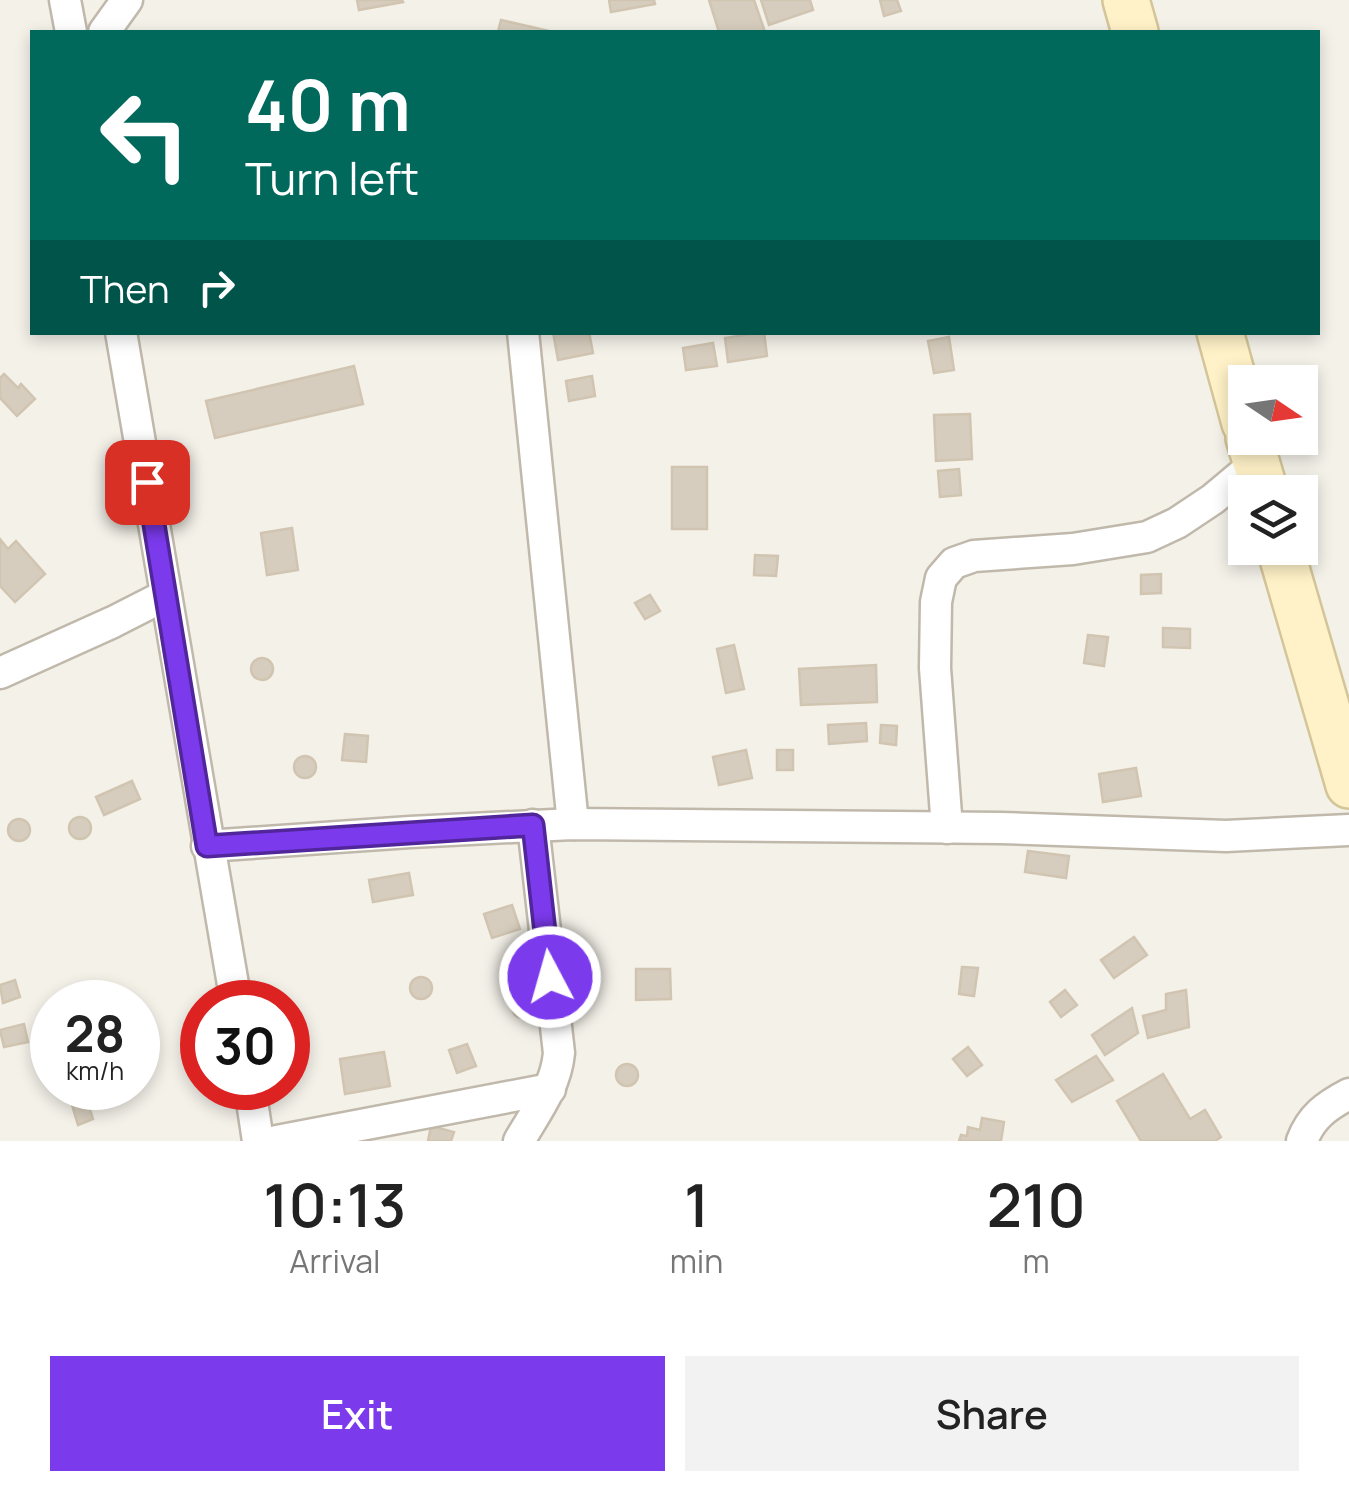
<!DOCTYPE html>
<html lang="en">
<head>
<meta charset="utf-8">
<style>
	:root { --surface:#fff; --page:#f2f2f2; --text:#222; --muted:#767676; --accent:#7c3aed }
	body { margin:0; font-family:Manrope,sans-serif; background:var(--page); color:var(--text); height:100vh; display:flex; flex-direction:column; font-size:38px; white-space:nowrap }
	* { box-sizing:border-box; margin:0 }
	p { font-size:32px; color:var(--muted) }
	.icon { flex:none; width:55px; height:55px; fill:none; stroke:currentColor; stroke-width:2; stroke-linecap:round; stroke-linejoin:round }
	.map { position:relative; height:1141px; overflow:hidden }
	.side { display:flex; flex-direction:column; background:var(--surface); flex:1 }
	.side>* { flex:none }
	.hud { position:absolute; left:30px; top:30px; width:1290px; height:305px; border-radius:0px; box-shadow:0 5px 15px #0003; background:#00695c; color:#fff; overflow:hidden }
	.needle { width:65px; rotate:103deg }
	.fabs { position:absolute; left:1228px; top:365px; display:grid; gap:20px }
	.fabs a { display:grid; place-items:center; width:90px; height:90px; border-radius:0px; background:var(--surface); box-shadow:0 5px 15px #0003; font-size:50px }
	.speed { position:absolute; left:30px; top:980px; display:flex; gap:20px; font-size:50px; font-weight:700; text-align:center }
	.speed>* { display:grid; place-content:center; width:130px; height:130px; border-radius:50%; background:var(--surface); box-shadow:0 5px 15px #0003; line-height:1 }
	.speed small { font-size:25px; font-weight:400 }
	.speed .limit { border:15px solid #d22; background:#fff; color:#111 }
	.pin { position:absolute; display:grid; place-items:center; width:85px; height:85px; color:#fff; margin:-42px; border-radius:20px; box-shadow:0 5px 15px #0006 }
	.me { position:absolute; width:110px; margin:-55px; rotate:354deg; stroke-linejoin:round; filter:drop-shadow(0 0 8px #0008) }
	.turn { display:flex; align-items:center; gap:35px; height:210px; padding:0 50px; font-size:45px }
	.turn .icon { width:130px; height:130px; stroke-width:2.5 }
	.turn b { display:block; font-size:70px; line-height:85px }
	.then { display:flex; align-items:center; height:95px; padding:0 50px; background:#0003; gap:20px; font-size:38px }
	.eta { display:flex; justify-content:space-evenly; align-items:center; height:170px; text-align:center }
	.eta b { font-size:60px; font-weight:600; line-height:70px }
	.primary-button { display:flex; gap:20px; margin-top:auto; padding:20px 50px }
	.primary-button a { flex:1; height:115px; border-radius:0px; background:var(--accent); color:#fff; font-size:40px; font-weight:600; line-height:115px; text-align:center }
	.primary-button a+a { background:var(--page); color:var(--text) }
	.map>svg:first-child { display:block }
</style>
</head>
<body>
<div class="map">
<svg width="1349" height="1141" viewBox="0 0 1349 1141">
	<rect width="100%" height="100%" fill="#f4f1e9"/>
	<g fill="#d6cdbe" stroke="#d1c5b1" stroke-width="2.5">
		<polygon points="357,0 402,0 403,2 359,10"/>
		<polygon points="609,0 654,0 655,4 611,12"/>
		<polygon points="709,0 754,0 765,32 719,32"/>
		<polygon points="761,0 810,0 813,10 769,25"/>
		<polygon points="880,0 897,0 901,11 884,16"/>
		<polygon points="501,20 549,31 549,32 498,32"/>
		<polygon points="553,332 589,332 593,353 558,360"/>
		<polygon points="764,332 767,356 728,362 725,338"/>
		<polygon points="949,337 954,370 934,373 928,341"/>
		<polygon points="713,343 717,366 686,370 683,348"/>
		<polygon points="354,366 363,404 215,438 206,401"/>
		<polygon points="4,374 18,388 21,384 35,399 17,416 0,398 0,378"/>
		<polygon points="592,376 595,396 569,401 566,381"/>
		<polygon points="970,414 972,459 936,461 934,415"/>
		<rect x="672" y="467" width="35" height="62"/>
		<polygon points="959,469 961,495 940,497 938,471"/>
		<polygon points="292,528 298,570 267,575 261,533"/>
		<polygon points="0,539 8,549 16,541 45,574 15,602 0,586"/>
		<polygon points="755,555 778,556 776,576 754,575"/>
		<polygon points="1161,574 1161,593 1141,594 1141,575"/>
		<polygon points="650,595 660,611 645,619 635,603"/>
		<polygon points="1163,628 1190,629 1190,648 1163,647"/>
		<polygon points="1088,635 1108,637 1104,666 1084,663"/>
		<polygon points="734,645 744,689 726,693 717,649"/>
		<circle cx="262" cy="669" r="11"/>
		<polygon points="876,665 877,702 801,705 799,669"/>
		<polygon points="866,723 867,741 829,744 828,725"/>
		<polygon points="881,725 897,726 896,745 880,743"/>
		<polygon points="345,734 368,736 366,762 342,760"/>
		<polygon points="746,750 752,778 719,785 713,757"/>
		<rect x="777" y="750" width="16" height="20"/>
		<circle cx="305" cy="767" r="11"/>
		<polygon points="1136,768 1141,796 1103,802 1099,774"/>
		<polygon points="132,781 140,799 104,815 96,797"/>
		<circle cx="80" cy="828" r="11"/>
		<circle cx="19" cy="830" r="11"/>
		<polygon points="1028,851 1069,856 1066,878 1025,872"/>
		<polygon points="409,873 413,895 373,902 369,880"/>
		<polygon points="512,905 520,929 492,938 484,914"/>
		<polygon points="1134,937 1147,955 1114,978 1101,960"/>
		<polygon points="962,967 978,968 974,996 959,994"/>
		<polygon points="636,969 670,969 671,999 636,1000"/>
		<circle cx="421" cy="988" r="11"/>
		<polygon points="15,980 20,997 3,1003 0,985"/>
		<polygon points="1065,990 1077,1005 1061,1017 1050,1002"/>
		<polygon points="1186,990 1189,1027 1148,1038 1143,1016 1166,1010 1166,994"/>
		<circle cx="523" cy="1007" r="11"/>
		<polygon points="1132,1008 1138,1033 1105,1055 1092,1035"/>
		<polygon points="24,1024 28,1042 4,1047 0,1030"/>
		<polygon points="467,1044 476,1066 457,1073 449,1050"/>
		<polygon points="968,1047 982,1065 967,1076 953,1059"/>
		<polygon points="384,1052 390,1086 345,1094 340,1059"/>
		<polygon points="1096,1056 1113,1080 1072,1102 1056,1080"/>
		<circle cx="627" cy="1075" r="11"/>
		<polygon points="1163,1074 1190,1119 1205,1110 1221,1137 1215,1141 1141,1141 1117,1101"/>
		<polygon points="67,1088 83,1088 93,1119 78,1125"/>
		<polygon points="982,1118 1004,1122 1001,1141 959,1141 961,1135 967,1136 968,1127 980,1130"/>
		<polygon points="431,1126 454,1132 451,1141 428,1141"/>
	</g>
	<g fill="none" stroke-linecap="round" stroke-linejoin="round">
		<g stroke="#c0b9ab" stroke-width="35">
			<g id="minor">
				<polyline points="65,0 71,32"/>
				<polyline points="104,32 127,0"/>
				<polyline points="121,332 236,1002"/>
				<polyline points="523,332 573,824"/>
				<polyline points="0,673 113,622 166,595"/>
				<polyline points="947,828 935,668 936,602 941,578 954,563 974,556 1073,549 1147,537 1177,523 1213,499 1256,463"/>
				<polyline points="207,846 410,832 573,824 1001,828 1226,836 1349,830"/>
				<polyline points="250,1088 258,1141"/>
				<polyline points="277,1141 550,1089"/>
				<path d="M519 1141C536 1112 556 1086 559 1053L533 825"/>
				<path d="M1302 1141C1311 1117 1326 1106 1349 1094"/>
			</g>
		</g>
		<g stroke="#d4c599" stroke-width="50">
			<g id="secondary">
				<polyline points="1126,0 1135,32"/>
				<polyline points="1220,332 1245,423"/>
				<polyline points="1249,438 1265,492"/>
				<polyline points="1280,548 1349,785"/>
			</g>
		</g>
		<use href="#minor" stroke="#fff" stroke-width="30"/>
		<use href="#secondary" stroke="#fff2c8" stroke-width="45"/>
	</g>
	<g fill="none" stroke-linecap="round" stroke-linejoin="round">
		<g stroke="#51269a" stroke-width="25">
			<polyline id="route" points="147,482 207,846 533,825 550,977"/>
		</g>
		<use href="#route" stroke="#7c3aed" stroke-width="18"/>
	</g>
</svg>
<div class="fabs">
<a><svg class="needle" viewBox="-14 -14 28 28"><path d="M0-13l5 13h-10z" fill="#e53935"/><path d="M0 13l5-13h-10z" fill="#767676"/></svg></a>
<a><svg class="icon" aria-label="layers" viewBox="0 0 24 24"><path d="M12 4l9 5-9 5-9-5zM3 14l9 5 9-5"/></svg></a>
</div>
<div class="speed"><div>28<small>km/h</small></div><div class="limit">30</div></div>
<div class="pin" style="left:147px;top:482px;background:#d93025"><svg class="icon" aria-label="arrive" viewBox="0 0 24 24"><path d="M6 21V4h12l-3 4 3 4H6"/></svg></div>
<svg class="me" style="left:550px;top:977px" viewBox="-20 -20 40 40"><circle r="17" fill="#7c3aed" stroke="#fff" stroke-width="3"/><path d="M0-11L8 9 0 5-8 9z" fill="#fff"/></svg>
<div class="hud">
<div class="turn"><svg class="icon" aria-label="left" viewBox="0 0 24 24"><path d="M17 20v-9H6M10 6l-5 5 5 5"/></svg><div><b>40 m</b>Turn left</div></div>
<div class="then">Then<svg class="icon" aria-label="right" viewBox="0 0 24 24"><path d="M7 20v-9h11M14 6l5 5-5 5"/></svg></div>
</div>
</div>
<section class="side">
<div class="eta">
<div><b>10:13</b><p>Arrival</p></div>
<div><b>1</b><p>min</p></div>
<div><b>210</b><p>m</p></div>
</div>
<div class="primary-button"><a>Exit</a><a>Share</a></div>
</section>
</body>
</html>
